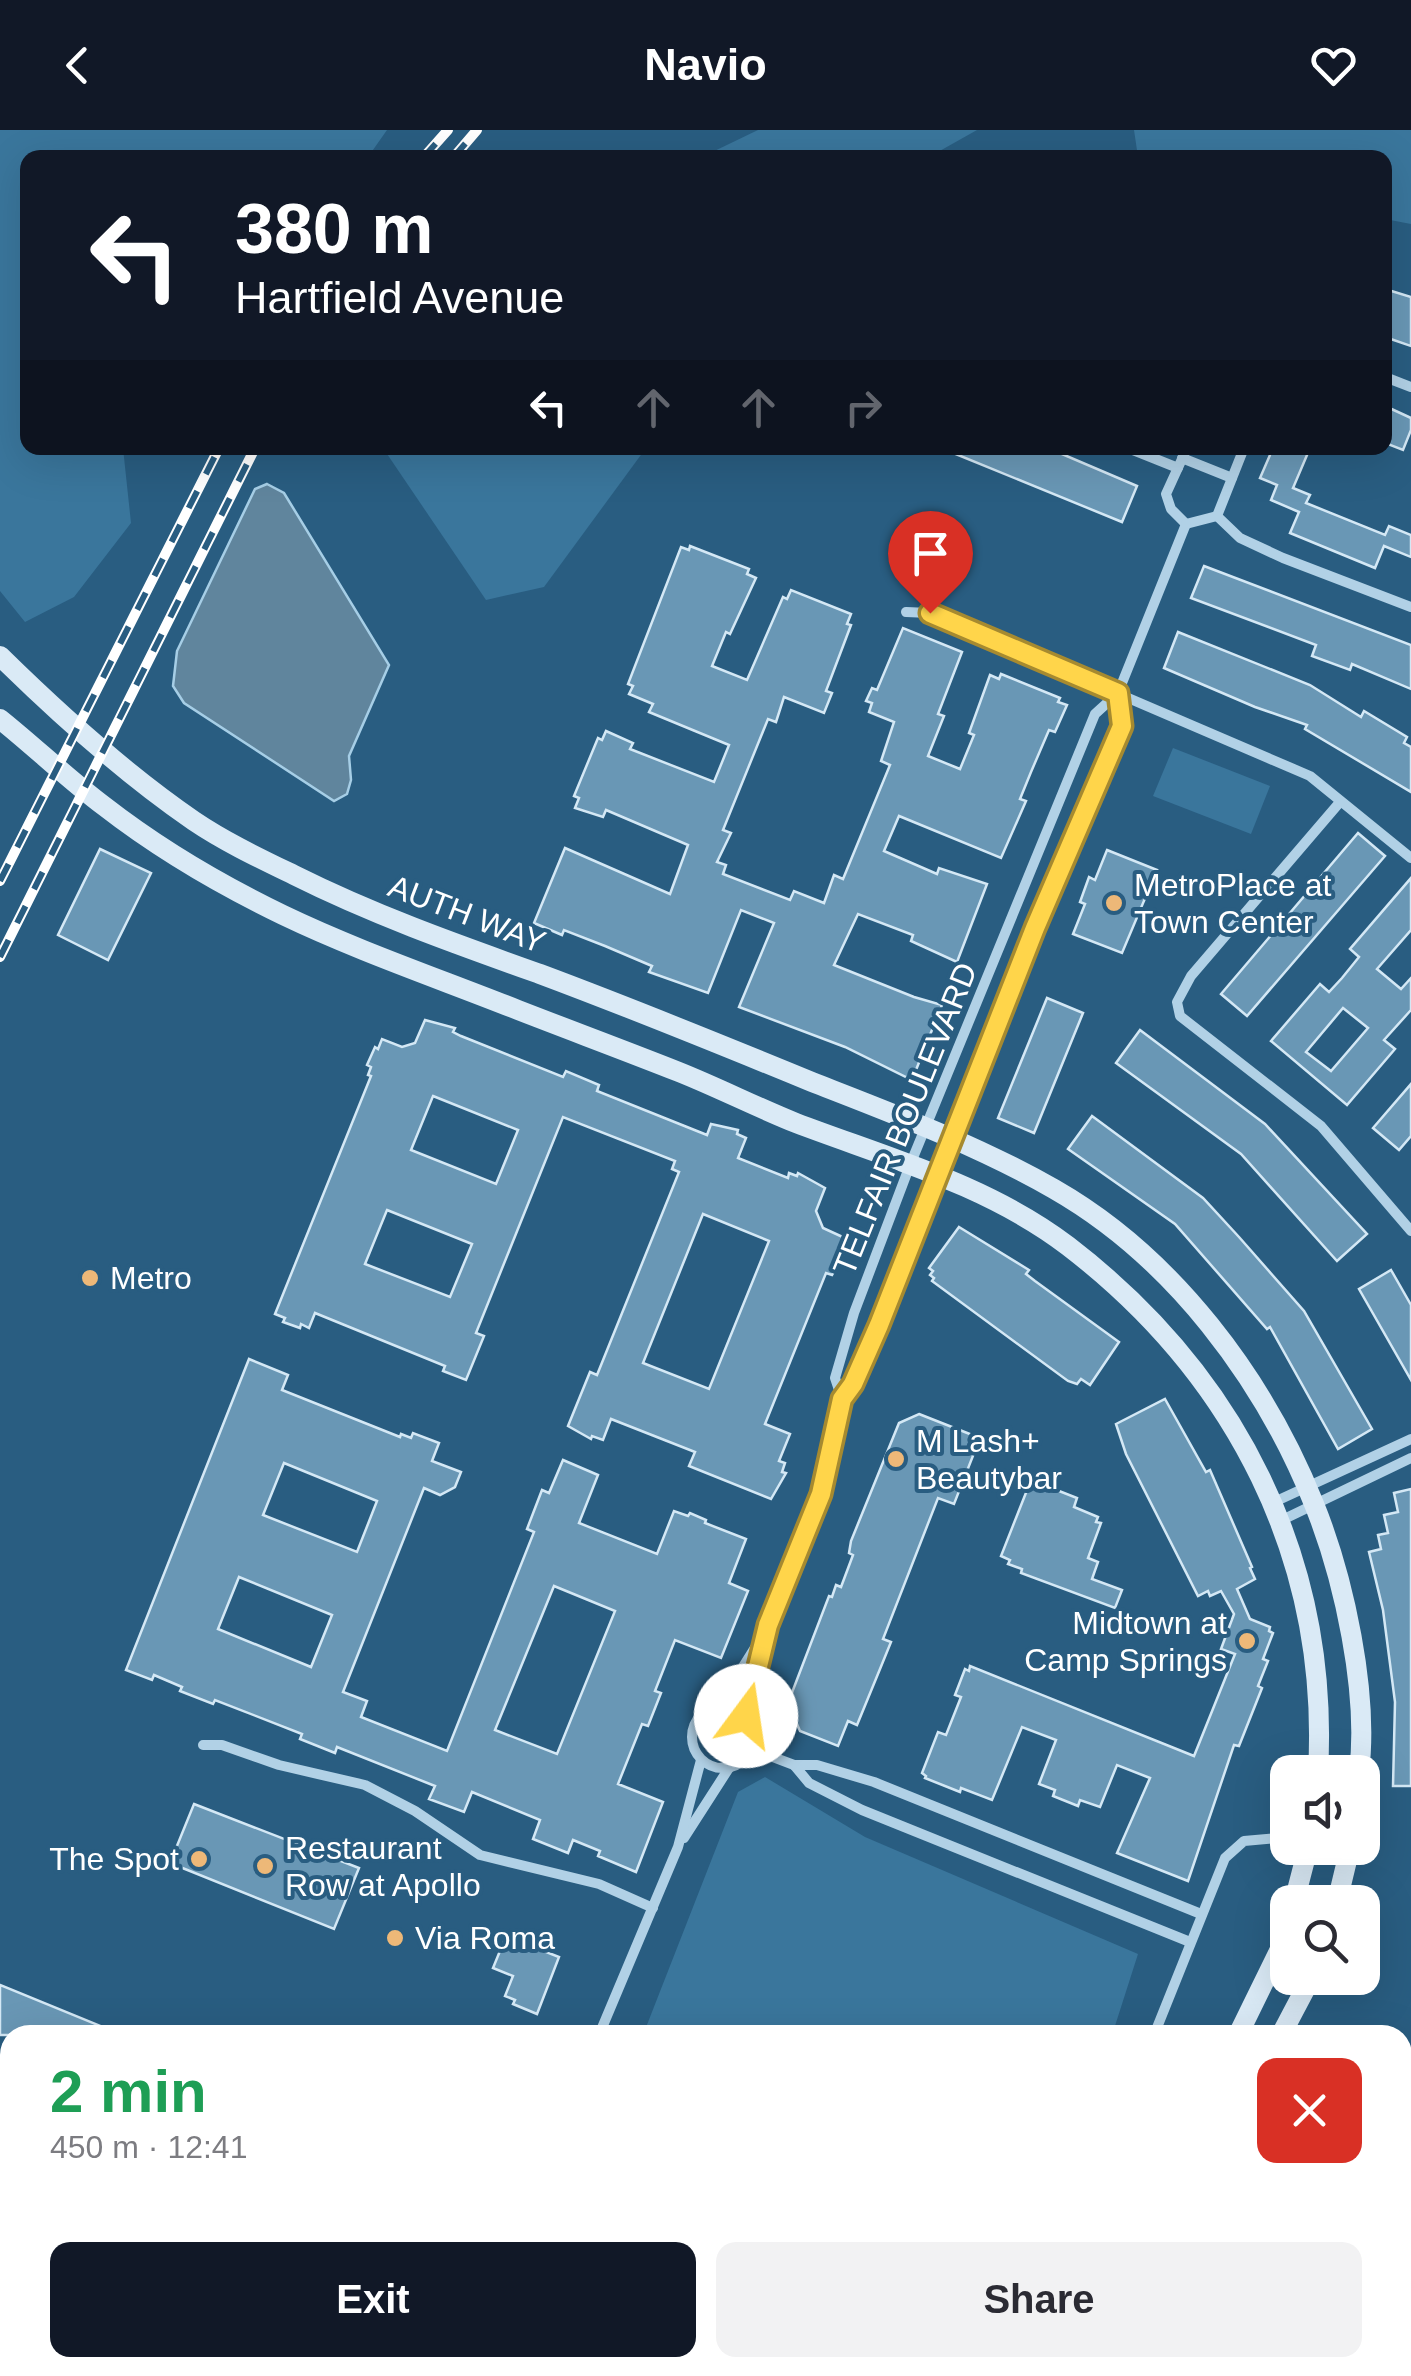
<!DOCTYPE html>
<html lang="en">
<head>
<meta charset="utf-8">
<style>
	:root { --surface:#fff; --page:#f2f2f3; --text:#2b2b33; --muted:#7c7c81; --accent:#111827 }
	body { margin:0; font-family:Helvetica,sans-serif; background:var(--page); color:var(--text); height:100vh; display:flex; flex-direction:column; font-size:38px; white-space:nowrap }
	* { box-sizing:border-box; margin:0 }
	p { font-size:32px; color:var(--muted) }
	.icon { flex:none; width:55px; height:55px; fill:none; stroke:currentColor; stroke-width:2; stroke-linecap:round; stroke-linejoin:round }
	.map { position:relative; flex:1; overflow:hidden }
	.drawer { position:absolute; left:0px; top:1895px; width:1412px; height:352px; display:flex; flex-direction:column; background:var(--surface); border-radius:30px 30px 0 0; box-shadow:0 10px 40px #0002 }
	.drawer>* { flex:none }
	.guide { position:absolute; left:20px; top:20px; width:1372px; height:305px; border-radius:20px; box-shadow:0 10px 40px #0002; background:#111827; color:#fff; overflow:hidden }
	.fabs { position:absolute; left:1270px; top:1625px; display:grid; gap:20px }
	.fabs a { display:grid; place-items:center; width:110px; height:110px; border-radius:20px; background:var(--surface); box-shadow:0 10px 40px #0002; font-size:50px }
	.pin { position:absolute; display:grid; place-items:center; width:85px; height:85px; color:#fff; margin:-102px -42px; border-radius:50% 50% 50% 0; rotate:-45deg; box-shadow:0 0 10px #0007 }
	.pin .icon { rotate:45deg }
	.me { position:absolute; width:110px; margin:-55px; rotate:14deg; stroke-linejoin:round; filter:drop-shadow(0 0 8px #0008) }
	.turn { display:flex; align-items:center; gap:35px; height:210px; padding:0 50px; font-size:45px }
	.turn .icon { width:130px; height:130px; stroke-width:2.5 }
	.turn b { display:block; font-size:70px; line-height:85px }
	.lanes { display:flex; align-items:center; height:95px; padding:0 50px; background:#0003; justify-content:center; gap:50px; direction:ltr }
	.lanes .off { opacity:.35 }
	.round { display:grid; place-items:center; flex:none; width:105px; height:105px; border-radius:20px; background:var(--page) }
	.headline { display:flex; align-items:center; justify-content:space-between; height:170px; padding:0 50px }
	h1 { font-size:60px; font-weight:700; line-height:75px; color:#1e9e55 }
	.cta { display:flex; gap:20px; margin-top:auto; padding:20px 50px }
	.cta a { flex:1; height:115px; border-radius:20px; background:var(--accent); color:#fff; font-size:40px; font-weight:700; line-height:115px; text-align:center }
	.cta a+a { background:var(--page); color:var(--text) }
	header { display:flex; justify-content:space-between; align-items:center; height:130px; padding:0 50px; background:var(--accent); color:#fff; font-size:45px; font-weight:700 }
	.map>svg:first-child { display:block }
</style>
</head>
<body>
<header><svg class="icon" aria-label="back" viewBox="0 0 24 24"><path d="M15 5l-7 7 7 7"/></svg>Navio<svg class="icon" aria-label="heart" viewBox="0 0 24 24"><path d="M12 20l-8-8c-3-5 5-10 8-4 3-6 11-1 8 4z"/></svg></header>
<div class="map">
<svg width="1411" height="2246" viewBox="0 0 1411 2246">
	<rect width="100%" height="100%" fill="#295d81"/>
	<g fill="#3a769c">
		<polygon points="0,0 387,0 368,27 28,28 28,318 123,318 131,393 74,467 25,492 0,461"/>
		<polygon points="758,0 977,0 929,27 702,27"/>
		<polygon points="1134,0 1411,0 1411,94 1385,89 1385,28 1138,27"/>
		<polygon points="383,318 646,318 544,457 486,470"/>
		<polygon points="1173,618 1270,656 1251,704 1153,666"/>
		<polygon points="765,1647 865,1707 1138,1824 1114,1899 1115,1905 643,1905 738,1662"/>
	</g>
	<polygon fill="#60859d" stroke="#a6cee6" stroke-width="2.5" points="267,354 284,363 389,535 349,626 351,650 347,664 334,671 184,573 173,556 177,521 255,359"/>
	<g fill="#6997b5" stroke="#d4e8f5" stroke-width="2.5" fill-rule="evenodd">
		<polygon points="1385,159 1411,167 1411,216 1385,207"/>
		<polygon points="1385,276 1411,288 1411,300 1403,320 1385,313"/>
		<polygon points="941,318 1048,318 1137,356 1122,392"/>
		<polygon points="1273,318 1310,318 1293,358 1310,365 1306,373 1385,405 1389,396 1411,405 1411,427 1384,416 1375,438 1290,403 1299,382 1271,370 1277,355 1260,348"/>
		<polygon points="690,416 749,439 747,444 756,448 730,504 726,502 712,536 747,550 783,467 787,469 791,460 851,484 847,494 851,495 826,561 832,563 824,583 784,567 776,592 768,589 723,700 731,703 717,732 726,735 723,744 790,770 794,761 824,773 834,745 843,749 890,635 881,631 894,592 869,582 872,573 866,571 872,558 877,560 903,498 962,522 938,584 944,586 928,626 960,639 974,605 969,603 990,545 999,549 1001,544 1060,568 1058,572 1067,575 1055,602 1049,600 1031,642 1020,669 1026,671 1001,728 899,686 884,721 937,744 939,738 987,754 957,832 911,811 913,805 858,784 834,835 914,867 942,875 912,950 845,917 739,877 774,793 741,780 708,863 649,842 652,836 605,816 564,800 562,805 534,793 565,718 670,764 688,715 606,680 603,687 575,678 579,668 574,666 598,608 602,610 606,601 633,613 630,619 714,652 729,615 649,582 653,574 629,564 633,556 628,554 681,417 689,420"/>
		<polygon points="1204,436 1411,515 1411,559 1352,534 1350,540 1312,526 1316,515 1191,468"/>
		<polygon points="1178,502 1310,555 1361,587 1364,581 1407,607 1404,613 1411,617 1411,662 1305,599 1307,595 1255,577 1164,538"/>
		<polygon points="1358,703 1385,726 1247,886 1221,864"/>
		<polygon points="100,719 151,743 108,830 58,805"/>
		<polygon points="1107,720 1157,740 1122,823 1073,804 1085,774 1080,772 1089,747 1095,750"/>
		<path d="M1411 748V800L1377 839 1401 859 1411 848V880L1384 910 1395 919 1347 975 1271 911 1320 854 1329 862 1342 848 1359 827 1350 819ZM1343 878 1368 898 1331 941 1306 922Z"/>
		<polygon points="1047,868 1083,883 1034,1003 998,988"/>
		<path d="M425 890 455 898 453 902 461 906 563 947 566 941 599 955 597 961 707 1005 711 994 738 1000 737 1004 746 1008 738 1028 788 1048 789 1043 797 1046 798 1043 825 1058 816 1081 823 1098 847 1109 842 1121 845 1122 832 1145 826 1143 765 1294 790 1304 779 1331 785 1333 782 1342 786 1343 771 1369 689 1336 695 1322 611 1289 603 1310 592 1306 591 1309 568 1296 590 1242 597 1245 679 1042 672 1039 675 1031 563 987 476 1203 484 1206 466 1250 443 1241 445 1236 315 1183 309 1198 301 1194 300 1198 283 1192 285 1188 275 1184 371 946 368 945 371 937 367 935 375 917 378 919 382 909 402 917 415 913ZM433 966 518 1000 496 1054 411 1020ZM387 1080 472 1114 450 1167 365 1134ZM703 1084 769 1111 709 1259 643 1233Z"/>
		<polygon points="1140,900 1265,994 1367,1104 1337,1131 1241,1024 1116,933"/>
		<polygon points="1411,954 1411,1006 1399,1020 1373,998"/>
		<polygon points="1092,986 1203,1068 1239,1107 1304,1181 1372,1299 1338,1319 1270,1197 1267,1199 1175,1094 1068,1019"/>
		<polygon points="959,1097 1029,1140 1026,1144 1035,1151 1119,1212 1090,1255 1081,1249 1077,1254 1068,1251 932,1151 934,1148 930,1145 933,1141 929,1138"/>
		<polygon points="1391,1140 1411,1175 1411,1250 1359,1159"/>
		<path d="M249 1229 288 1245 282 1260 400 1307 401 1304 411 1308 413 1303 439 1313 432 1331 461 1342 455 1357 440 1365 424 1358 343 1562 367 1571 361 1587 447 1621 534 1402 527 1399 542 1360 549 1363 563 1330 598 1345 579 1393 657 1424 674 1381 688 1386 690 1383 706 1390 705 1393 746 1409 729 1453 748 1461 721 1528 675 1510 655 1561 661 1563 648 1596 642 1594 618 1654 663 1672 636 1742 598 1726 600 1721 573 1710 568 1723 533 1709 540 1690 472 1662 464 1682 429 1669 435 1656 337 1617 335 1623 300 1609 302 1604 215 1570 213 1574 180 1561 182 1557 154 1545 152 1550 126 1540ZM284 1333 377 1371 357 1422 263 1385ZM239 1447 332 1485 311 1537 218 1499ZM554 1456 615 1481 557 1624 495 1600Z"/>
		<polygon points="1165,1269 1206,1342 1210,1340 1252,1437 1250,1438 1255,1449 1237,1459 1250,1489 1270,1497 1269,1501 1273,1503 1263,1529 1268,1531 1258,1556 1262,1558 1239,1616 1234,1615 1188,1751 1117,1723 1150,1648 1117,1635 1100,1677 1080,1670 1078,1676 1053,1666 1055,1660 1039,1654 1056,1610 1022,1597 992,1670 961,1658 960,1662 925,1648 926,1646 922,1643 938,1602 946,1605 961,1567 955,1565 965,1539 969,1541 970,1536 1194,1626 1235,1524 1221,1519 1234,1484 1221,1461 1210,1466 1208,1461 1198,1466 1126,1324 1116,1294"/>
		<polygon points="919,1284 980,1308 954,1374 938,1368 883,1509 891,1512 880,1539 857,1595 848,1591 838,1616 800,1601 788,1573 829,1466 832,1467 836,1455 841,1457 853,1425 849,1423 851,1411 899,1293"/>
		<polygon points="1031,1350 1077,1368 1074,1377 1098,1387 1096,1392 1101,1393 1088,1428 1098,1432 1092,1449 1122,1460 1115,1478 1021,1443 1022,1439 1008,1434 1010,1430 1001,1426"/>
		<polygon points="1411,1359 1411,1656 1393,1656 1395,1572 1383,1480 1369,1422 1381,1419 1378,1405 1388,1403 1384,1385 1398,1382 1394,1363"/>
		<polygon points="194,1674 359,1738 334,1799 170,1733"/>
		<polygon points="504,1811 524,1819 526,1814 559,1827 537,1884 513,1874 515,1870 505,1866 513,1846 493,1838"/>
		<polygon points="0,1855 120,1904 120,1905 0,1905"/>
	</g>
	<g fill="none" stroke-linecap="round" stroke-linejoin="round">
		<g stroke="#b1d1e6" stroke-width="10">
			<polyline points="1385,247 1411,257"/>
			<polyline points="1128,318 1178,338"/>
			<polyline points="1182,328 1232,348"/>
			<polyline points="1217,386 1240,408 1283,428 1411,477"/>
			<polyline points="1217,386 1244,318"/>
			<polyline points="1186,394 1171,379 1166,364 1187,318"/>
			<polyline points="1186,394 1217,386"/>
			<polyline points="906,482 930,483 1310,646 1411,728"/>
			<polyline points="1340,672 1191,846 1177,872 1180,886 1321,996 1411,1101"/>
			<polyline points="842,1269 835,1248 854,1183 910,1035 1095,584 1118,563 1186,394"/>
			<polyline points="1272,1373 1411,1309"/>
			<polyline points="1280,1391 1411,1328"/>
			<polyline points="719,1575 763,1505"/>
			<circle cx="723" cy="1607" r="31"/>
			<polyline points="746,1586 768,1495 821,1364 842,1269 853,1254 879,1195 1035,798 1123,595 1118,563"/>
			<polyline points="203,1615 222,1615 279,1635 365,1655 415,1681 480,1725 599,1754 653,1778"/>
			<polyline points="752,1619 794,1635 817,1635 874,1652 1201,1784"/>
			<polyline points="794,1635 809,1653 862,1680 1190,1812"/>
			<polyline points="684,1708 729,1638"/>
			<polyline points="599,1905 678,1717 701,1630"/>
			<polyline points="1154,1905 1225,1728 1244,1711 1288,1707"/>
		</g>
		<g stroke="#daeaf6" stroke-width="20">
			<path d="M0 526C61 586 124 643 194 691 225 712 261 729 294 745 374 785 456 814 540 844 631 878 722 915 812 952 894 984 977 1015 1054 1059 1173 1127 1264 1249 1314 1374 1344 1448 1369 1563 1359 1642"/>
			<path d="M0 589C35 617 68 649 104 676 158 718 221 755 283 785 358 821 440 849 518 880 572 901 626 921 679 942 719 958 756 977 796 993 888 1028 988 1055 1068 1116 1236 1245 1330 1429 1318 1642"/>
			<polyline points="1294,1772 1308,1718"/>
			<polyline points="1337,1772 1350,1718"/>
			<polyline points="1238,1905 1282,1815 1288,1795"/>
			<polyline points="1281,1905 1311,1848"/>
			<polyline points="0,1977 10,1981"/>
			<polyline points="0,2016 10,2020"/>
			<polyline points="572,2238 608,2246"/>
			<polyline points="835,2246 867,2238"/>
		</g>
		<g stroke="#fff" stroke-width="10">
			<g id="rail">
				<polyline points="423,28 448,0"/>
				<polyline points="453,28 477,0"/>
				<polyline points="0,751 219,318"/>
				<polyline points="0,827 255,318"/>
			</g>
		</g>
		<use href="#rail" stroke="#295d81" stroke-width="6" stroke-dasharray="19" stroke-linecap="butt"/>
	</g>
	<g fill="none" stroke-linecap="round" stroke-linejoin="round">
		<g stroke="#a68a30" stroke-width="25">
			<polyline id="route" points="746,1586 768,1495 821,1364 842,1269 853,1254 879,1195 1035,798 1122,596 1118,563 930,483"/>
		</g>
		<use href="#route" stroke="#ffd54a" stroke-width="18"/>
	</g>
	<g fill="#edb878" stroke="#295d81" stroke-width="4">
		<circle cx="1114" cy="773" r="10"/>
		<circle cx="90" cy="1148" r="10"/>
		<circle cx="896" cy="1329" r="10"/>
		<circle cx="1247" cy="1511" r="10"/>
		<circle cx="199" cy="1729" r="10"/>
		<circle cx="265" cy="1736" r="10"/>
		<circle cx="395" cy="1808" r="10"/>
	</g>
	<g text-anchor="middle" stroke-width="8" stroke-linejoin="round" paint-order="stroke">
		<g font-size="32" fill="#fff" stroke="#295d81" text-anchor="start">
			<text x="1134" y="766">MetroPlace at<tspan x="1134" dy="37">Town Center</tspan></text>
			<text x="110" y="1159">Metro</text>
			<text x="916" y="1322">M Lash+<tspan x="916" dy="37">Beautybar</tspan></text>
			<text x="1227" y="1504" text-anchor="end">Midtown at<tspan x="1227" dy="37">Camp Springs</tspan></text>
			<text x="285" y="1729">Restaurant<tspan x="285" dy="37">Row at Apollo</tspan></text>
			<text x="179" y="1740" text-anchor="end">The Spot</text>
			<text x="415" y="1819">Via Roma</text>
		</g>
		<g font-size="32" fill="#fff" stroke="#295d81">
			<text transform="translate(467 784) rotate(21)" y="11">AUTH WAY</text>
			<text transform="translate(905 989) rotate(-68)" y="11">TELFAIR BOULEVARD</text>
		</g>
	</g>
</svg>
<div class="fabs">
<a><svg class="icon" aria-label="sound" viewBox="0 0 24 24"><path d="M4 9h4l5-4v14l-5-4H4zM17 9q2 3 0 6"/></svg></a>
<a><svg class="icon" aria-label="search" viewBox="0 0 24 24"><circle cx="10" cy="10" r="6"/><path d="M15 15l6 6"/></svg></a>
</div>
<div class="pin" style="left:930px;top:483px;background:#d93025"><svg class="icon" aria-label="arrive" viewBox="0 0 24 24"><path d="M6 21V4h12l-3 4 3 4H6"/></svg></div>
<svg class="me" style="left:746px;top:1586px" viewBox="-20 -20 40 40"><circle r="19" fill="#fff"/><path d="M0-13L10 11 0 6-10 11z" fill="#ffd54a"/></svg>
<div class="guide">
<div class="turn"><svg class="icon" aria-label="left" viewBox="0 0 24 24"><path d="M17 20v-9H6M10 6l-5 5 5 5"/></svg><div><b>380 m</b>Hartfield Avenue</div></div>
<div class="lanes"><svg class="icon" aria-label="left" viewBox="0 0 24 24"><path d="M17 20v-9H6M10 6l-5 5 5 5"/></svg><svg class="icon off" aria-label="ahead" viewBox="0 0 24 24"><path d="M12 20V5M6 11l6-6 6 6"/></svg><svg class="icon off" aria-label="ahead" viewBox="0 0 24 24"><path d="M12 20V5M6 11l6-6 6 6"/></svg><svg class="icon off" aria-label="right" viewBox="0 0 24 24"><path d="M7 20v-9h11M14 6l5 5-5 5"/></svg></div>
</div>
<section class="drawer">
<div class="headline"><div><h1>2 min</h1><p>450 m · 12:41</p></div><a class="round" style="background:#d93025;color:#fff"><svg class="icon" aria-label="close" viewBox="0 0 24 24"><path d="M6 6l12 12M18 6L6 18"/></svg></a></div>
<div class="cta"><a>Exit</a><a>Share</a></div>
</section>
</div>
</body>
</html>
